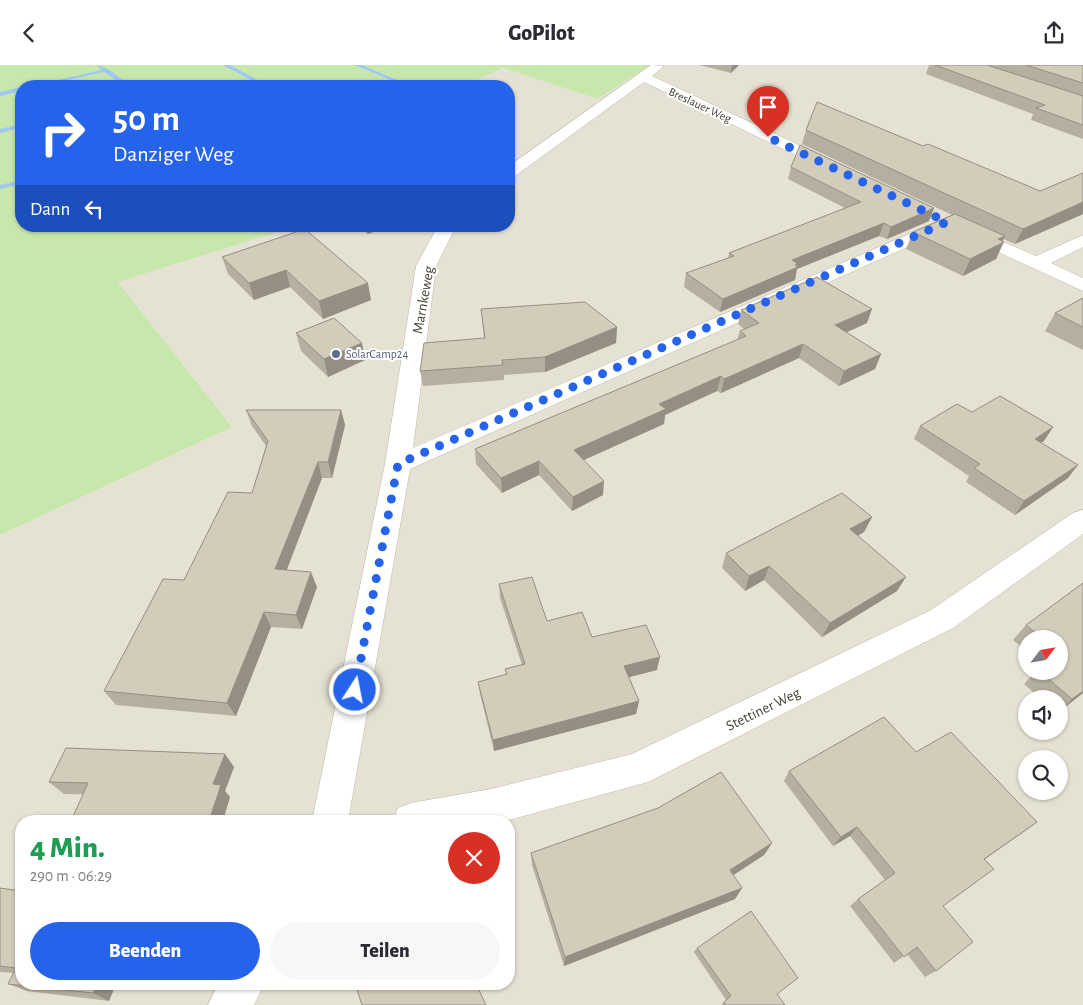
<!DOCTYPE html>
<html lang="de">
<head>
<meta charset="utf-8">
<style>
	:root { --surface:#fff; --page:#f7f7f7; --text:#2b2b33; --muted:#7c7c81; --accent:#2563eb }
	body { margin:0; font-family:"Alegreya Sans",sans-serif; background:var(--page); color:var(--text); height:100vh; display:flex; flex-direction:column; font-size:19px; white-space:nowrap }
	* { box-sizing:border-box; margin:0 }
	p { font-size:16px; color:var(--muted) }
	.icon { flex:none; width:28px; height:28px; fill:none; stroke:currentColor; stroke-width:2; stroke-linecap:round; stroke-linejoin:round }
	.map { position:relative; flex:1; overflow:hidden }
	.panel { position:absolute; left:15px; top:750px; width:500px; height:175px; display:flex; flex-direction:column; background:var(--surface); border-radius:20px; box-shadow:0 1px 4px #0004 }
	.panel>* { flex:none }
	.hud { position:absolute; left:15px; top:15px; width:500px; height:152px; border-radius:20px; box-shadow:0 1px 4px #0004; background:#2563eb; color:#fff; overflow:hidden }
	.needle { width:32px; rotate:59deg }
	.buttons { position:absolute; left:1018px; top:565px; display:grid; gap:10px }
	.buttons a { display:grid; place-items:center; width:50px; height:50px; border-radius:50%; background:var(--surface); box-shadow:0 1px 4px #0004; font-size:25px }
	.pin { position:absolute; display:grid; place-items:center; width:42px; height:42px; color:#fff; margin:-51px -21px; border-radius:50% 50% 50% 0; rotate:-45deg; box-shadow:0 0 5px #0007 }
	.pin .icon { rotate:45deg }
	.me { position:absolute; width:55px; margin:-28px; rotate:11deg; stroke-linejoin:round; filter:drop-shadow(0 0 4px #0008) }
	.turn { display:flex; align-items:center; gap:18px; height:105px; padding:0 15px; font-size:22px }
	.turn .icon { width:65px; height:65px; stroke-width:2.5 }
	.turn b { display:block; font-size:35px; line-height:42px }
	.then { display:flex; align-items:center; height:48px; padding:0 15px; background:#0003; gap:10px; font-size:19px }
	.round { display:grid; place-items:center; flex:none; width:52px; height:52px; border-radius:26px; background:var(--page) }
	.head { display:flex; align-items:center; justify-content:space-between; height:85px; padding:0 15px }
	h1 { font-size:30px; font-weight:800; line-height:38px; color:#1e9e55 }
	.button { display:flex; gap:10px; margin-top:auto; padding:10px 15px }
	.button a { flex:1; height:58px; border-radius:30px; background:var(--accent); color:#fff; font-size:20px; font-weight:800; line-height:58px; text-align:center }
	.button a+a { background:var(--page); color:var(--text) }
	header { display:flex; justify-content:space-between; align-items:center; height:65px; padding:0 15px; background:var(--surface); font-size:22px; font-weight:800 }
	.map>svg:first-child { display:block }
</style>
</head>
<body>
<header><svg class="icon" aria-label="back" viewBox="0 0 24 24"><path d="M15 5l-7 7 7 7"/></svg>GoPilot<svg class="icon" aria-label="share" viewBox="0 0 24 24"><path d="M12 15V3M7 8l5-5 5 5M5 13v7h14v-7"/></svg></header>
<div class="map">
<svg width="1083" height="940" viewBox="0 0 1083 940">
	<rect width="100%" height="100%" fill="#f2efe5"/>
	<path fill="#e6e2d3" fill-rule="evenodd" d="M650 0H1083V940H0V470L232 362 118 217 297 161H509V21H465L503 3 598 34ZM1026 574H1059V606H1026ZM1026 634H1059V666H1026ZM1026 694H1059V726H1026ZM21 756H509V919H21Z"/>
	<polygon fill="#c8e7ad" points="0,0 650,0 598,34 503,3 465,21 21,21 21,161 297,161 118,217 232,362 0,470"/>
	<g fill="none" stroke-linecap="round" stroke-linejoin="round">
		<g fill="#a0c9f0" fill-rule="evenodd">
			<polygon points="97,0 108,4 131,21 125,21 104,7 41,21 32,21 101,5"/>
			<polygon points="223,0 230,0 269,21 262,21"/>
			<polygon points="355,0 362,0 411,21 404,21"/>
			<polygon points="21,22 21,26 0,31 0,27"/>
			<polygon points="21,59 21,63 0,68 0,64"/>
			<polygon points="21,115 21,119 0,124 0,120"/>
		</g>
		<g stroke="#beb8a7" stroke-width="1">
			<g id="minor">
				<polygon points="651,0 664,1 652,11 837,98 839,101 831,106 825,104 644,17 515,111 509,113 509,101"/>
				<polygon points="944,154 950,155 953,159 950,163 410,404 348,756 312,756 385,399 416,201 438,161 456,161 436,201 413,383"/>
				<polygon points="969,162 1036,191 1083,170 1083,182 1051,198 1083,213 1083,226 963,171 960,167 963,163"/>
				<polygon points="1083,445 1083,469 953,563 648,717 505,756 393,756 398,743 411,738 491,724 632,689 931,545 1073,448"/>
				<polygon points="218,919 264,919 254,940 208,940"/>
			</g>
		</g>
		<use href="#minor" fill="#fff" fill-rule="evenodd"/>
	</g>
	<g fill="#b6afa0">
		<polygon points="699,0 739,0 731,8"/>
		<polygon points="929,0 1083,0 1083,74 1031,55 1033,49 926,9"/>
		<polygon points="806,65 923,81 1040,126 1083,108 1083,149 1015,179 1003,174 996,194 963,211 906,184 913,167 952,150 802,79"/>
		<polygon points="791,102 934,143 929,156 887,174 879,171 797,204 795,215 720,247 684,222 686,208 728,193 729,188 845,143 788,114"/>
		<polygon points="356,161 388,161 368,169"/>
		<polygon points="305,164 371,235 323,254 290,222 254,235 228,209 222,192"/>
		<polygon points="1083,233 1083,285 1045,266 1055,248"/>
		<polygon points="481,244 617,262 616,278 545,307 504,310 504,315 423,321 420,306 484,273"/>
		<polygon points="741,245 867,258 846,267 881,289 875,304 839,321 799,293 721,328 717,326 665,350 664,359 583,395 603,430 572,446 539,410 502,428 476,399 475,384 737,275 740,266 744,264 738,259"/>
		<polygon points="296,268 365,295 328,312 301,286"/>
		<polygon points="246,345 341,345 345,360 332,413 322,413 287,505 317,522 302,564 271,562 236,651 116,640 104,626 184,515 252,428 266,381 252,361"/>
		<polygon points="972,347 1053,362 1044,376 1041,378 1068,413 1015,450 966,417 969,411 914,374 920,361"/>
		<polygon points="872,452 864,467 858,471 897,526 822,572 764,515 745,526 722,503 726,488"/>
		<polygon points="1083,518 1083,628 1059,647 1059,634 1041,634 1024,619 1036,606 1059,606 1059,574 1026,574 1026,586 1013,575 1026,560"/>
		<polygon points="499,519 547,556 592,572 657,605 629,612 639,636 636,649 494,686 480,629 478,617 506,610 505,604 522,600 500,533"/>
		<polygon points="916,687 1037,757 984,795 943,841 936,906 925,912 907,889 894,898 850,841 858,834 885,815 850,771 833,781 784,716 789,706"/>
		<polygon points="234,702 225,726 230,732 64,729 49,717"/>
		<polygon points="772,778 764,790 733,810 742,823 735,834 564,901 532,800 531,788"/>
		<polygon points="0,823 116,919 109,936 27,926 8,919 14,908 0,907"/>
		<polygon points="697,883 777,930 785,940 721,940 726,935 694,887"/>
	</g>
	<g fill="#948f82">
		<polygon points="732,0 739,0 731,8"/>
		<polygon points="1083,137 1083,149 1015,179 1023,164"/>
		<polygon points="934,143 929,156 887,174 891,162"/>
		<polygon points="884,158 879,171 797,204 795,215 720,247 723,234 792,195"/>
		<polygon points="366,161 388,161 368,169"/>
		<polygon points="1005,171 1001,179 1004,177 996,194 963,211 970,194 998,174"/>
		<polygon points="286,205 290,222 254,235 249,218"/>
		<polygon points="368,218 371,235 323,254 319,236"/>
		<polygon points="872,244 867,258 830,275 835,260"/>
		<polygon points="617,262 616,278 545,307 545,292"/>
		<polygon points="362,278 365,295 328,312 324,294"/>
		<polygon points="803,279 799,293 721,328 724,314"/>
		<polygon points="881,289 875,304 839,321 844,306"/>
		<polygon points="721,311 717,326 665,350 664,359 573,400 574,385 659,339"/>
		<polygon points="341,345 345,360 332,413 328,397"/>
		<polygon points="1053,362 1044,376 1026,387 1035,374"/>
		<polygon points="539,396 539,410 502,428 501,413"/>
		<polygon points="318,397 322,413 281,519 275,504"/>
		<polygon points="1078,400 1068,413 1015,450 1024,436"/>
		<polygon points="604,416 603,430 572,446 573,432"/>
		<polygon points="872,452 864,467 843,479 850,464"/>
		<polygon points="769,501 764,515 745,526 749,511"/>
		<polygon points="311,507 317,522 302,564 296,550"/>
		<polygon points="906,512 897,526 822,572 830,558"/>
		<polygon points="264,547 271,562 236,651 227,638"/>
		<polygon points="660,592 657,605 622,614 624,601"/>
		<polygon points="1083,626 1083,628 1059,647 1072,634"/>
		<polygon points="639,636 636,649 494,686 493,675"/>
		<polygon points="225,689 234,702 225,726 230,732 223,756 209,756 213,719"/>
		<polygon points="1037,757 1025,766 973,802 984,794"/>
		<polygon points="857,762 850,771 833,781 841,772"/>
		<polygon points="772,778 764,790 723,817 730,805"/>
		<polygon points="742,823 735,834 564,901 565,892"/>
		<polygon points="98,919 116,919 109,936 93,928"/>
	</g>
	<g fill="#d4ccba" stroke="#948f82">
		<polygon points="935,0 987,0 1083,31 1083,60 1036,43 1045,40"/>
		<polygon points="1026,0 1083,0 1083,18"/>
		<polygon points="817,37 923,81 928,79 1040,126 1083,108 1083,137 1023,164 806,65"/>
		<polygon points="800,80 934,143 891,162 884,158 792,195 798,199 795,200 798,202 723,234 686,208 734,191 729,188 861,137 791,102"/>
		<polygon points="955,149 1005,171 998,174 1004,177 970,194 913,167"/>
		<polygon points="305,164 368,218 319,236 286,205 249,218 222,192"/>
		<polygon points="817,212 872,244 835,260 881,289 844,306 803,279 724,314 721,311 659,339 666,344 574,385 604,416 573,432 539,396 501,413 475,384 746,271 740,266 759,258 741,245"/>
		<polygon points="1083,233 1083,262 1055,248"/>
		<polygon points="585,237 617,262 545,292 502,295 503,300 420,306 424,278 485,273 481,244"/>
		<polygon points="334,253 362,278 324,294 296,268"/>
		<polygon points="1000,331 1053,362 1035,374 1078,400 1024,436 974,403 980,399 920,361 957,339 972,347"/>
		<polygon points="246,345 341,345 328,397 318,397 275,504 311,507 296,550 264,547 227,638 104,626 163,514 184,515 228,427 252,428 268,376"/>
		<polygon points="842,428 872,452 850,464 906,512 830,558 769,501 749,511 726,488"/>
		<polygon points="532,512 547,556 582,547 592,572 646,560 660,592 624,601 639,636 493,675 478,617 507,609 505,604 525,599 499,519"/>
		<polygon points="1083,518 1083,626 1072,634 1039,606 1059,606 1059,589 1061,588 1059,586 1059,574 1043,574 1026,560"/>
		<polygon points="884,652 916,687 951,667 1037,757 984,794 994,804 943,841 973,877 936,906 917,882 904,892 858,834 895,808 857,762 841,772 789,706"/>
		<polygon points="66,683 225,689 213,719 221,720 209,756 71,756 88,718 49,717"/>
		<polygon points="721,707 772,778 730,805 742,823 565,892 531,788 658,743"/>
		<polygon points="0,823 21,826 21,919 98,919 93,928 8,919 16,903 0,901"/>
		<polygon points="751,846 798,913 777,929 785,940 726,940 724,937 731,931 697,883"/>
		<polygon points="355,919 476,919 486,940 362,940"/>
	</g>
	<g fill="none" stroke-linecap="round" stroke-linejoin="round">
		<polyline stroke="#2563eb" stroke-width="9" stroke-dasharray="0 16.2" points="355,625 398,399 947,157 768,72"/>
	</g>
	<circle fill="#5c6f8a" stroke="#fff" stroke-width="2" cx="336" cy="289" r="5"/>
	<g text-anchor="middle" stroke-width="4" stroke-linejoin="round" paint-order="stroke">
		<g font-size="12" fill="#454034" stroke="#fff">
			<text transform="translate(700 40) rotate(25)" y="4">Breslauer Weg</text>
		</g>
		<g font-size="12" fill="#4e5e75" stroke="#fff" text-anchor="start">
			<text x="346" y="293">SolarCamp24</text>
		</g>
		<g font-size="15" fill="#454034" stroke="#fff">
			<text transform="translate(423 235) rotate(-80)" y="5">Marnkeweg</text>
			<text transform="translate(763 644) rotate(-26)" y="5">Stettiner Weg</text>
		</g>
	</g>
</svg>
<div class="buttons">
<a><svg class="needle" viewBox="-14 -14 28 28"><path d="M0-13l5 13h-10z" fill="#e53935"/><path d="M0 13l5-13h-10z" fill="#7c7c81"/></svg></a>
<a><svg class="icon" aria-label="sound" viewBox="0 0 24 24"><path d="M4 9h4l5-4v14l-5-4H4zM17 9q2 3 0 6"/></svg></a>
<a><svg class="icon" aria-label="search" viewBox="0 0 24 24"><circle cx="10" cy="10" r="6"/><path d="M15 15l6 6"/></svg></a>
</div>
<div class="pin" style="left:768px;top:72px;background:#d93025"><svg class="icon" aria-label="arrive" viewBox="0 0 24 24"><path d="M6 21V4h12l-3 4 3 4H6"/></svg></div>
<svg class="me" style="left:355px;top:625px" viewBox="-20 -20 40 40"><circle r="17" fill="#2563eb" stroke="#fff" stroke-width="3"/><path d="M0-11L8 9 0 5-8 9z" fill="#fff"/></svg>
<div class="hud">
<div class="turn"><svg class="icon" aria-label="right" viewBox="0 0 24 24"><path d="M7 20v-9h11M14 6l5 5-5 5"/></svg><div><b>50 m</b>Danziger Weg</div></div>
<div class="then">Dann<svg class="icon" aria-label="left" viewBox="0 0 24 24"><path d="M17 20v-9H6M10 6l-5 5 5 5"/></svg></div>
</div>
<section class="panel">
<div class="head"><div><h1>4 Min.</h1><p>290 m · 06:29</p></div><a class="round" style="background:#d93025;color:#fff"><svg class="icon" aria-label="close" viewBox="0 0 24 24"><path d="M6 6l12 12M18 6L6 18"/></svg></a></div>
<div class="button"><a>Beenden</a><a>Teilen</a></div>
</section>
</div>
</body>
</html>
